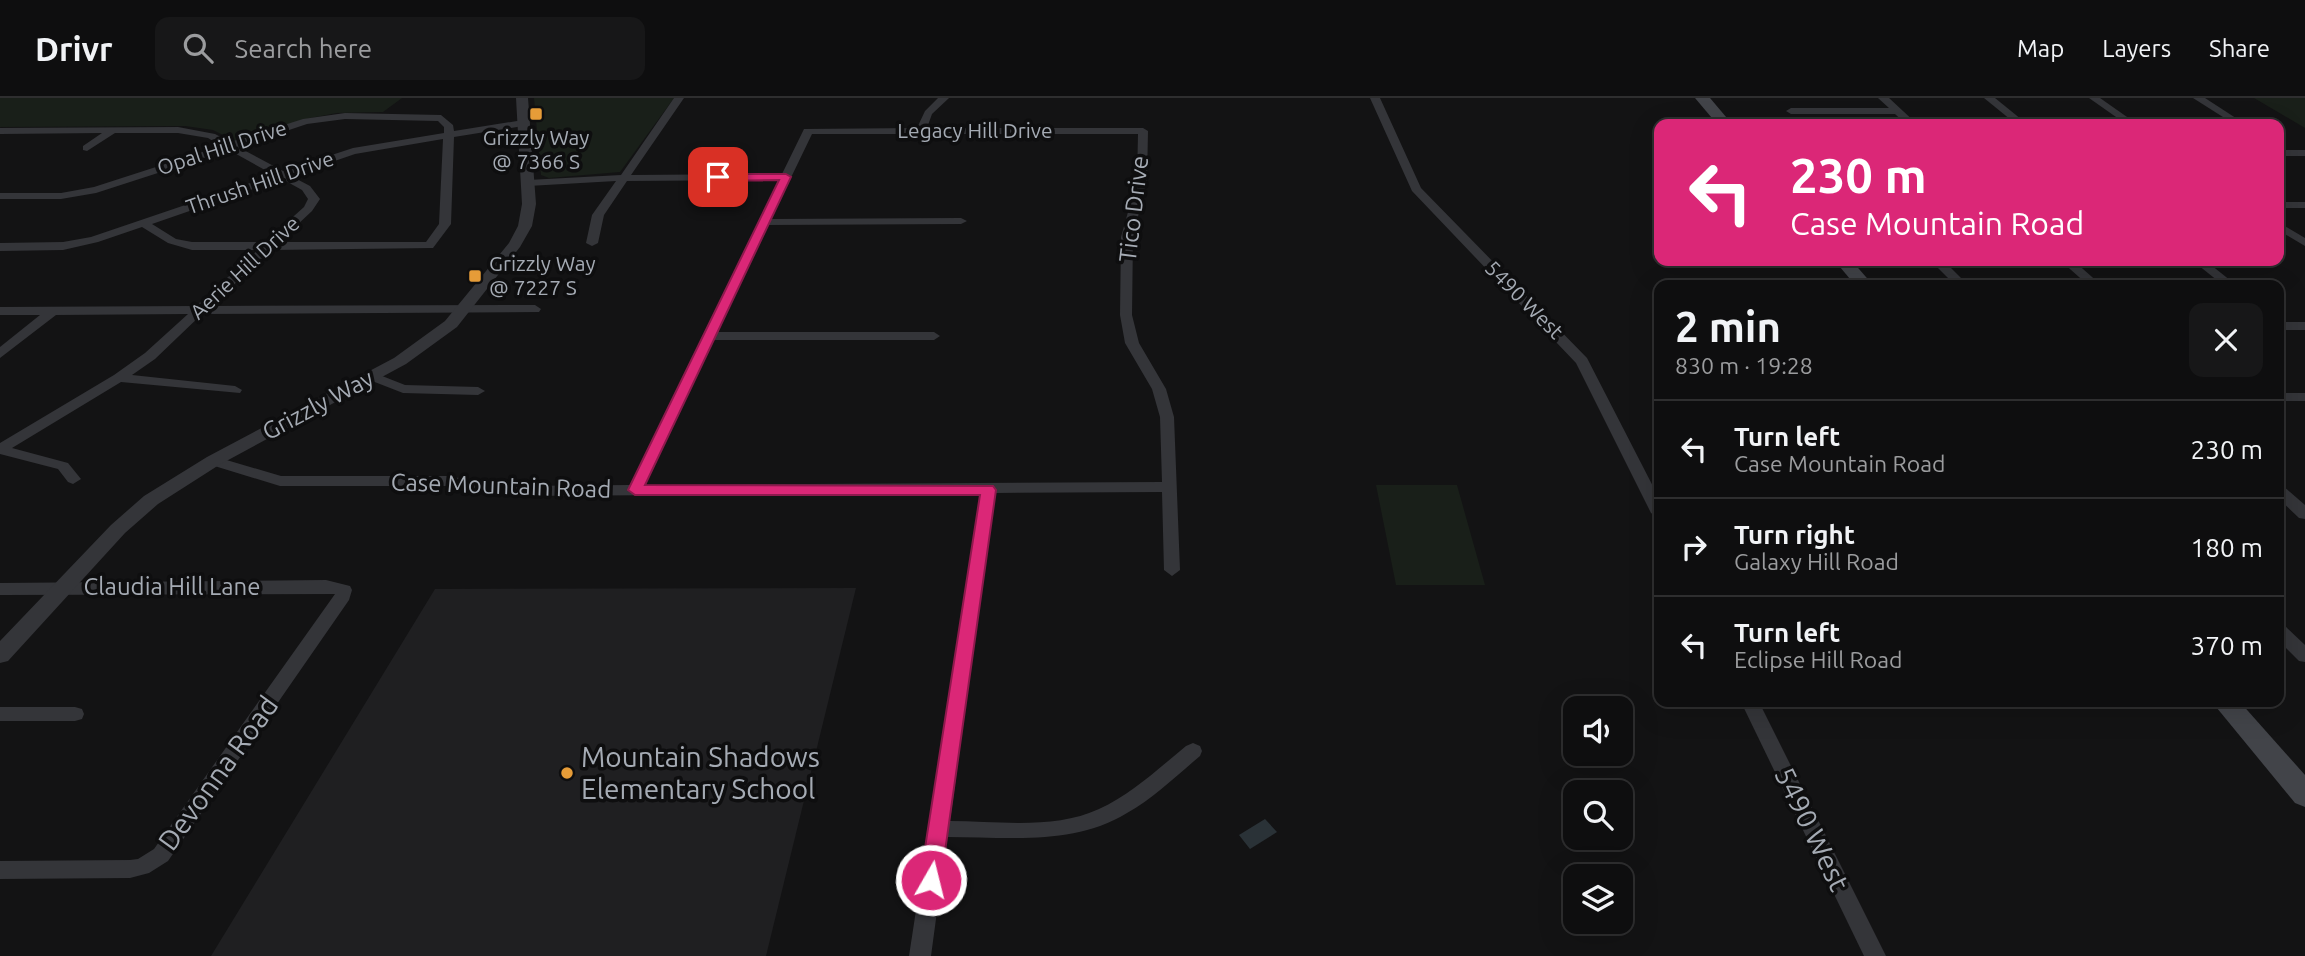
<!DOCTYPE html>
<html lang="en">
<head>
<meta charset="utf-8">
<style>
	:root { --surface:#0e0e0f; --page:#171718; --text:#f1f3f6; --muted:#9b9c9e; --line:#2e2e2f }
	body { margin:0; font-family:Ubuntu,sans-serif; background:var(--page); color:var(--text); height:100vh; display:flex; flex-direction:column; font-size:26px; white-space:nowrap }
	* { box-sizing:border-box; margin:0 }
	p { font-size:23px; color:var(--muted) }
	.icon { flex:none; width:38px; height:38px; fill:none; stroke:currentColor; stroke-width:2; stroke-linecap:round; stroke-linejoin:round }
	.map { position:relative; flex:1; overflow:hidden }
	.drawer { position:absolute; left:1654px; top:182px; width:630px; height:427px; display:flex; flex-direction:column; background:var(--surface); border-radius:14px; box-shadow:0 7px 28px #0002,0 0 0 2px var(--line) }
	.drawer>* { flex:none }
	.banner { position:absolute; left:1654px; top:21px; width:630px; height:147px; border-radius:14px; box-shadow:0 7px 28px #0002,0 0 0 2px var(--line); background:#db2777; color:#fff; overflow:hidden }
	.controls { position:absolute; left:1563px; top:598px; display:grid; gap:14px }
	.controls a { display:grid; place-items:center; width:70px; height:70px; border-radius:14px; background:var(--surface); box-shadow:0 7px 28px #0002,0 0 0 2px var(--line); font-size:35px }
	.pin { position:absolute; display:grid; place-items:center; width:60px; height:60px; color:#fff; margin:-30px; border-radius:14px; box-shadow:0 4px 10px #0006 }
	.me { position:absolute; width:77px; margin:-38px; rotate:8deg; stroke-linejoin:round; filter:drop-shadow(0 0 5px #0008) }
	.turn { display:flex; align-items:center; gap:24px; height:147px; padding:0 21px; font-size:32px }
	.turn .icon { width:91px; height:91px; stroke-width:2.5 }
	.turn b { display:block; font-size:49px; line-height:60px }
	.round { display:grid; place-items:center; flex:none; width:74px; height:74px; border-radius:14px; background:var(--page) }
	.overview { display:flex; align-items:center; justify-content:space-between; height:119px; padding:0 21px }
	h1 { font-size:42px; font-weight:700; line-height:52px }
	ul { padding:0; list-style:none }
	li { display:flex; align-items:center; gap:21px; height:98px; padding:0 21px; border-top:2px solid var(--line) }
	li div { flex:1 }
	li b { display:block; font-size:26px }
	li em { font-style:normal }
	header { display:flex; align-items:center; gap:42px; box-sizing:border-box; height:98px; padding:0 35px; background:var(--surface); border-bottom:2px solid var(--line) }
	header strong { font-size:33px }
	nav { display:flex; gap:38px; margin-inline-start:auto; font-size:24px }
	.search { width:490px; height:63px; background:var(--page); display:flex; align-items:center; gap:18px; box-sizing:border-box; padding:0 24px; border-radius:14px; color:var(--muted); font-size:26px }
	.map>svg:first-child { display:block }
</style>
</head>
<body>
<header>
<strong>Drivr</strong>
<div class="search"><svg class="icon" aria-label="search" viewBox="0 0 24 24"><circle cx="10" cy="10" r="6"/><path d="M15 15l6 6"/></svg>Search here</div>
<nav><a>Map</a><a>Layers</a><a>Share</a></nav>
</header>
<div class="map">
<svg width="2305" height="858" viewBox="0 0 2305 858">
	<rect width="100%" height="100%" fill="#131314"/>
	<polygon fill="#1f1f21" points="856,490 766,858 211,858 435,491"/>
	<g fill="#191f19">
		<polygon points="0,0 402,0 383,14 337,15 310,20 235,43 213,32 185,28 0,29"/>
		<polygon points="534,0 674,0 620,74 549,80 541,77"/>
		<polygon points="2254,0 2305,0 2305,30"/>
		<polygon points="1376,387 1457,387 1485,487 1396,487"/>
	</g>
	<polygon fill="#2a3237" points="1265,721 1277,734 1250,751 1239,737"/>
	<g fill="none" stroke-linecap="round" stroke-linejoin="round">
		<g fill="#343539" fill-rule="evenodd">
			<path d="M674 0H684L631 77 782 76 804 31 917 30 925 13 938 0H949L932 16 927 30H1143L1148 33 1147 82 1133 139 1132 217 1139 245 1166 291 1174 319 1180 472 1172 478 1164 472 1162 394 995 395 950 723C998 723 1054 732 1099 711 1132 696 1159 670 1186 648L1193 645 1200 648 1202 653 1200 658C1176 678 1154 700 1127 715 1073 748 1008 739 947 739L931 858H909L980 395 514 398 446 388H280L208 366 206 363 213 358 281 378H446L514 388 630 387 779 82 627 83 604 117 598 145 592 148 586 145 592 117 616 83 528 88 523 85 528 82 621 77ZM812 36H1138L1137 82 1121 139 1120 217 1125 245 1152 291 1160 319 1162 384 645 387 714 242H934L940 238 934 234H718L768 127 961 126 967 123 961 120 771 121Z"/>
			<polygon points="1370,0 1380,0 1421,90 1587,260 1659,400 1659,420 1651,415 1576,265 1412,93"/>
			<polygon points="1878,0 1889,0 1917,26 1906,26 1895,16 1791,16 1786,13 1791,10 1889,10"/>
			<polygon points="1984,0 1995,0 2027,26 2016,26"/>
			<polygon points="2089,0 2100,0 2137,26 2126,26"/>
			<polygon points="2193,0 2205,0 2245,26 2234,26"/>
			<path d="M345 15 441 17 453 27 454 33 523 22 528 25 523 28 454 39 451 126 433 150 271 152 211 208 535 207 541 211 539 214 202 216 155 261 132 277 235 288 242 292 240 295 121 284 12 350 68 365 81 381 73 386 68 384 58 371 0 356V345L114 277 145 255 188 216 56 217 0 260V249L40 217H0V209L196 208 258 152H192L168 145 142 129 98 144 63 152 0 153V145L63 144 91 139 274 77 229 52 96 95 61 101H0V95H61L94 89 221 48 208 40 178 35H115L87 53 83 52V48L102 35 0 36V30L178 29 215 36 230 44 303 21ZM345 21 438 23 444 29V35L353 50 283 73 238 49 307 26ZM443 41 439 126 426 144H279L312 113 320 101 310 88 291 78 355 56ZM282 81 302 92 308 101 304 109 265 144H192L176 141 152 126Z"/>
			<rect x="2278" y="52" width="27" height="6"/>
			<rect x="2278" y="104" width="27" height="6"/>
			<polygon points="2278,124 2305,140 2305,148 2278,132"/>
			<polygon points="1931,163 1944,163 1968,187 1955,187"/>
			<polygon points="2061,163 2074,163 2101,187 2088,187"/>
			<polygon points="2193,163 2206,163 2236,187 2223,187"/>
			<rect x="2278" y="224" width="27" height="8"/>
			<polygon points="372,274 405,287 478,289 485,293 478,297 403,295 367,281 365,278"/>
			<rect x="2278" y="295" width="27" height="8"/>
			<polygon points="2278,386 2283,388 2305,407 2305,421 2299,420 2278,400"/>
			<polygon points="326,482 350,488 352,492 349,502 168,763 149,775 130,780 0,781 0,763 130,762 138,761 154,751 335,496 0,497 0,485"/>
			<polygon points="2278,525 2284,527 2305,547 2305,564 2299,563 2278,542"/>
			<polygon points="1741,604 1759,604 1886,858 1864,858"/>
			<polygon points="0,609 75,609 82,611 84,616 82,621 75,623 0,623"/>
		</g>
		<polygon fill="#343539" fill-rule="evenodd" points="516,0 528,0 536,106 532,128 520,149 457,229 406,266 219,367 158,406 125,435 8,563 0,565 0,543 111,427 144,398 207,359 394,260 445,223 509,145 518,128 522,106"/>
		<g fill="#424449" fill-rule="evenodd">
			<polygon points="1695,0 1710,0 1732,26 1717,26"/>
			<polygon points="1835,163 1852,163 1873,187 1855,187"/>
			<polygon points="2212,604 2240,604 2305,677 2305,709 2295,705"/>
		</g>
	</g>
	<polygon fill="#db2777" stroke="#8e194d" stroke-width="2" points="786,76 791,79 645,387 993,388 996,392 941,782 938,788 931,791 923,788 920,782 980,397 635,397 628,392 779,82 718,83 712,79 718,76"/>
	<g fill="#e69c38" stroke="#0e0e0f" stroke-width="2.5">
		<rect x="529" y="9" width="14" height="14" rx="3.5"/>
		<rect x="468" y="171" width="14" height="14" rx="3.5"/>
		<circle cx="567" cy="675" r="7"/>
	</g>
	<g text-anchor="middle" stroke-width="7" stroke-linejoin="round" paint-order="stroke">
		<g font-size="21" fill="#a5abb4" stroke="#0e0e0f">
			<text x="975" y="40">Legacy Hill Drive</text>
			<text transform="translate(222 50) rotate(-18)" y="7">Opal Hill Drive</text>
			<text transform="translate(260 85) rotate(-19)" y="7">Thrush Hill Drive</text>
			<text transform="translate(245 170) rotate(-43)" y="7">Aerie Hill Drive</text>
			<text transform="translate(1524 202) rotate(45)" y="7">5490 West</text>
		</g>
		<g font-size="21" fill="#a5abb4" stroke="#0e0e0f">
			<text x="536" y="47">Grizzly Way<tspan x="536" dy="24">@ 7366 S</tspan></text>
			<text x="489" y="173" text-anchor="start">Grizzly Way<tspan x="489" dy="24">@ 7227 S</tspan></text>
		</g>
		<g font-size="24" fill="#a5abb4" stroke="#0e0e0f">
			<text transform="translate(1134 111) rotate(-83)" y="8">Tico Drive</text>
			<text transform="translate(318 307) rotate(-28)" y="8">Grizzly Way</text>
			<text transform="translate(501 388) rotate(2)" y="8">Case Mountain Road</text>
			<text x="172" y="497">Claudia Hill Lane</text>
		</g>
		<g font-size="28" fill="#a5abb4" stroke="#0e0e0f" text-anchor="start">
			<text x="581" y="669">Mountain Shadows<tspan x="581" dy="32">Elementary School</tspan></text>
		</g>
		<g font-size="28" fill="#a5abb4" stroke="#0e0e0f">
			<text transform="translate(218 675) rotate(-54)" y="10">Devonna Road</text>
			<text transform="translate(1812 731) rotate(64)" y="10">5490 West</text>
		</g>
	</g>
</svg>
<div class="controls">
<a><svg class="icon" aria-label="sound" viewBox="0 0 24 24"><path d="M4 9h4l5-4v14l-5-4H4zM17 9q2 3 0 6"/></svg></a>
<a><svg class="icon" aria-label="search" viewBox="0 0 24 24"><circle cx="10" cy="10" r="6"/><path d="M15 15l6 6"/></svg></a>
<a><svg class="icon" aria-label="layers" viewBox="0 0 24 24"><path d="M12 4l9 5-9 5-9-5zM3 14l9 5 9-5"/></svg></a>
</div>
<div class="pin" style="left:718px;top:79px;background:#d93025"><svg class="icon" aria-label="arrive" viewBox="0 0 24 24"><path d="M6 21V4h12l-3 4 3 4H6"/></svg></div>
<svg class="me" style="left:931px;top:782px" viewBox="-20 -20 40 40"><circle r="17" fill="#db2777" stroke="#fff" stroke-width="3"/><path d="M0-11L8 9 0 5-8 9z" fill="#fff"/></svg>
<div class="banner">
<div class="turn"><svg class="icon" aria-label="left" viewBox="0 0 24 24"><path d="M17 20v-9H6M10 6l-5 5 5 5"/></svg><div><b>230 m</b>Case Mountain Road</div></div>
</div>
<section class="drawer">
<div class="overview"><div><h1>2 min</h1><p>830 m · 19:28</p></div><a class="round"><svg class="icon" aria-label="close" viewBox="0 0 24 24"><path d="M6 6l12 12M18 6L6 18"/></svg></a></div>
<ul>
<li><svg class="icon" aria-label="left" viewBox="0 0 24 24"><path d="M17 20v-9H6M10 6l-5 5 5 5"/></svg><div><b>Turn left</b><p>Case Mountain Road</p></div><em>230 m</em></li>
<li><svg class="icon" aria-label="right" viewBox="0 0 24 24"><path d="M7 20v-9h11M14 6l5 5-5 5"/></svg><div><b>Turn right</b><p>Galaxy Hill Road</p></div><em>180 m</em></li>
<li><svg class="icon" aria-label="left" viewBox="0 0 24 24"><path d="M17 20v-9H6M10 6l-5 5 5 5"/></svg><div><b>Turn left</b><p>Eclipse Hill Road</p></div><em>370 m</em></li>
</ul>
</section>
</div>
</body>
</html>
